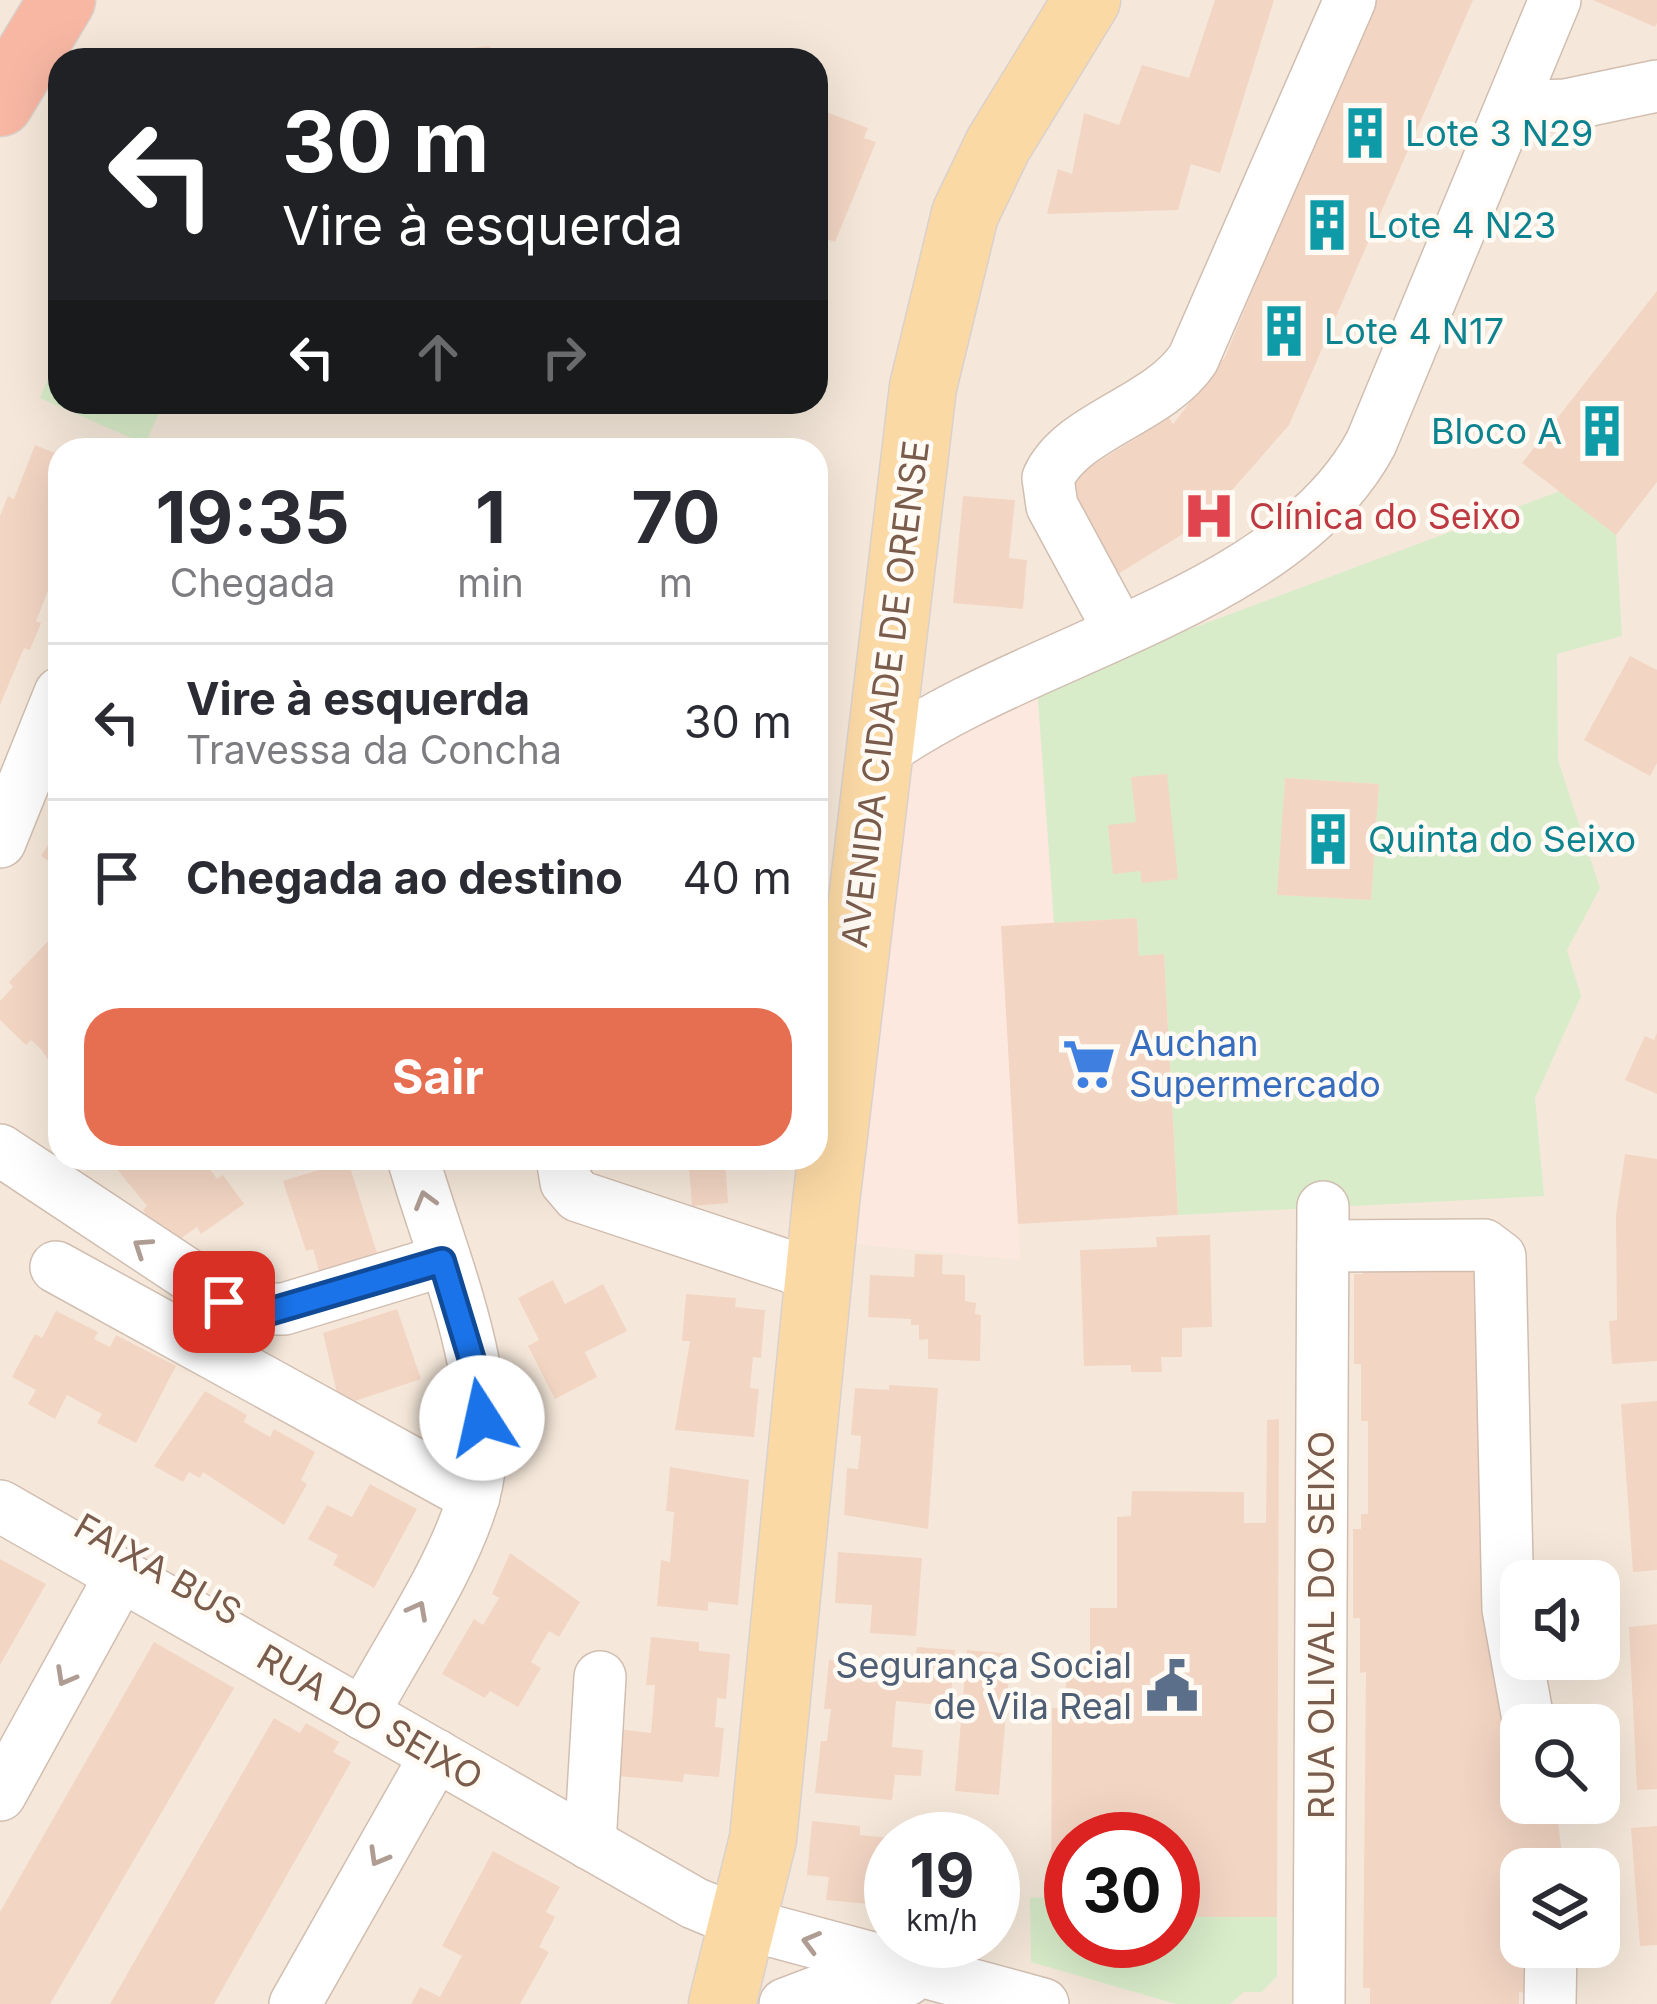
<!DOCTYPE html>
<html lang="pt">
<head>
<meta charset="utf-8">
<style>
	:root { --surface:#fff; --page:#f2f2f3; --text:#2b2b33; --muted:#7c7c81; --line:#e1e1e2; --accent:#e76f51 }
	body { margin:0; font-family:Inter,sans-serif; background:var(--page); color:var(--text); height:100vh; display:flex; flex-direction:column; font-size:45px; white-space:nowrap }
	* { box-sizing:border-box; margin:0 }
	p { font-size:39px; color:var(--muted) }
	.icon { flex:none; width:66px; height:66px; fill:none; stroke:currentColor; stroke-width:2; stroke-linecap:round; stroke-linejoin:round }
	.map { position:relative; flex:1; overflow:hidden }
	.details { position:absolute; left:48px; top:438px; width:780px; height:732px; display:flex; flex-direction:column; background:var(--surface); border-radius:36px; box-shadow:0 12px 48px #0002 }
	.details>* { flex:none }
	.top-card { position:absolute; left:48px; top:48px; width:780px; height:366px; border-radius:36px; box-shadow:0 12px 48px #0002; background:#202124; color:#fff; overflow:hidden }
	.buttons { position:absolute; left:1500px; top:1560px; display:grid; gap:24px }
	.buttons a { display:grid; place-items:center; width:120px; height:120px; border-radius:24px; background:var(--surface); box-shadow:0 12px 48px #0002; font-size:60px }
	.speed { position:absolute; left:864px; top:1812px; display:flex; gap:24px; font-size:60px; font-weight:700; text-align:center }
	.speed>* { display:grid; place-content:center; width:156px; height:156px; border-radius:50%; background:var(--surface); box-shadow:0 12px 48px #0002; line-height:1 }
	.speed small { font-size:30px; font-weight:400 }
	.speed .limit { border:18px solid #d22; background:#fff; color:#111 }
	.pin { position:absolute; display:grid; place-items:center; width:102px; height:102px; color:#fff; margin:-51px; border-radius:24px; box-shadow:0 6px 18px #0006 }
	.me { position:absolute; width:132px; margin:-66px; rotate:350deg; stroke-linejoin:round; filter:drop-shadow(0 0 9px #0008) }
	.turn { display:flex; align-items:center; gap:42px; height:252px; padding:0 36px; font-size:54px }
	.turn .icon { width:156px; height:156px; stroke-width:2.5 }
	.turn b { display:block; font-size:84px; line-height:102px }
	.lanes { display:flex; align-items:center; height:114px; padding:0 36px; background:#0003; justify-content:center; gap:60px; direction:ltr }
	.lanes .off { opacity:.35 }
	.eta { display:flex; justify-content:space-evenly; align-items:center; height:204px; text-align:center }
	.eta b { font-size:72px; font-weight:700; line-height:84px }
	.button { display:flex; gap:24px; margin-top:auto; padding:24px 36px }
	.button a { flex:1; height:138px; border-radius:36px; background:var(--accent); color:#fff; font-size:48px; font-weight:700; line-height:138px; text-align:center }
	ul { padding:0; list-style:none }
	li { display:flex; align-items:center; gap:36px; height:156px; padding:0 36px; border-top:3px solid var(--line) }
	li div { flex:1 }
	li b { display:block; font-size:45px }
	li em { font-style:normal }
	.map>svg:first-child { display:block }
</style>
</head>
<body>
<div class="map">
<svg width="1657" height="2004" viewBox="0 0 1657 2004">
	<rect width="100%" height="100%" fill="#fdf6ec"/>
	<path fill="#f5e8da" fill-rule="evenodd" d="M0 0H1657V2004H0ZM60 60H816V402H60ZM60 450H816V1158H60ZM1521 1581H1599V1659H1521ZM1521 1725H1599V1803H1521ZM891 1839H993V1941H891ZM1071 1839H1173V1941H1071ZM1521 1869H1599V1947H1521Z"/>
	<polygon fill="#fde8e0" points="1037,686 1137,918 1164,954 1178,1215 1018,1224 1020,1260 855,1244 889,944 896,748"/>
	<g fill="#d8ecc9" fill-rule="evenodd">
		<polygon points="60,351 60,402 164,402 145,444 40,398"/>
		<path d="M1560 491 1616 535 1622 636 1557 654 1558 760 1600 888 1567 950 1581 996 1535 1098 1544 1196 1178 1215 1164 955 1139 956 1137 918 1054 923 1037 686ZM1285 778 1379 784 1371 900 1278 895Z"/>
		<polygon points="1051,1897 1071,1917 1071,1941 1173,1941 1173,1917 1277,1917 1277,1976 1262,1992 1244,1992 1230,2004 1176,2004 1031,1962 1030,1898"/>
	</g>
	<g fill="#f3d5c3">
		<polygon points="1215,0 1274,0 1220,173 1191,164 1178,210 1047,214 1058,169 1072,174 1084,113 1119,125 1142,65 1189,78"/>
		<polygon points="1373,0 1473,0 1289,425 1221,503 1225,508 1118,574 1062,484 1169,418 1173,424 1225,357"/>
		<polygon points="1593,0 1657,0 1657,23 1655,27"/>
		<polygon points="490,46 491,60 407,60 406,55"/>
		<polygon points="816,108 868,128 864,138 876,142 835,242 816,235"/>
		<polygon points="1657,291 1657,482 1616,535 1522,463"/>
		<polygon points="35,445 60,455 60,561 36,621 41,623 30,650 24,648 0,705 0,516 8,496 14,499"/>
		<polygon points="963,496 1015,500 1009,558 1027,560 1023,609 953,603"/>
		<polygon points="1630,656 1657,670 1657,763 1650,776 1584,740"/>
		<polygon points="1167,774 1178,879 1142,883 1140,871 1113,874 1108,825 1136,822 1131,777"/>
		<polygon points="1285,778 1379,784 1371,900 1277,895"/>
		<polygon points="60,826 60,868 41,856"/>
		<polygon points="1137,918 1139,956 1164,954 1178,1215 1018,1224 1001,926"/>
		<polygon points="60,929 60,1077 41,1049 31,1040 26,1045 0,1020 0,1001 13,987 9,982"/>
		<polygon points="1657,1033 1657,1094 1625,1080 1645,1036 1654,1040"/>
		<polygon points="1625,1154 1657,1159 1657,1361 1612,1364 1609,1321 1617,1320 1616,1215"/>
		<polygon points="108,1158 202,1158 217,1179 223,1175 244,1204 201,1234 197,1227 169,1247 143,1210 147,1206"/>
		<polygon points="674,1158 725,1158 728,1203 692,1206 689,1168 675,1169"/>
		<polygon points="348,1161 377,1253 319,1271 313,1249 306,1251 283,1181"/>
		<polygon points="1210,1235 1212,1327 1182,1328 1182,1357 1161,1357 1162,1372 1131,1372 1131,1365 1084,1366 1080,1250 1157,1247 1156,1237"/>
		<polygon points="915,1254 943,1255 942,1274 965,1275 965,1301 976,1303 975,1314 981,1315 980,1361 928,1359 928,1339 919,1340 919,1325 911,1325 911,1319 868,1317 870,1275 914,1277"/>
		<polygon points="1477,1259 1508,1665 1521,1749 1521,1803 1556,1803 1563,1866 1521,1869 1521,1947 1529,1947 1529,1993 1519,1992 1519,2004 1370,2004 1370,1988 1363,1988 1366,1672 1360,1673 1360,1618 1353,1618 1353,1529 1361,1529 1361,1514 1368,1514 1368,1421 1361,1421 1361,1364 1354,1364 1354,1274 1363,1274 1363,1260"/>
		<polygon points="553,1280 565,1304 603,1284 627,1331 585,1352 597,1377 555,1399 528,1346 539,1340 518,1298"/>
		<polygon points="686,1294 736,1298 735,1307 765,1310 761,1358 753,1357 750,1388 759,1389 754,1437 675,1430 690,1341 682,1341"/>
		<polygon points="397,1309 421,1379 340,1406 323,1333"/>
		<polygon points="56,1311 98,1332 94,1339 110,1347 116,1335 176,1366 136,1443 97,1423 102,1414 67,1395 55,1419 28,1404 36,1390 12,1377 35,1334 42,1338"/>
		<polygon points="889,1385 938,1388 928,1529 844,1515 847,1468 858,1469 860,1450 861,1436 851,1435 855,1388 889,1390"/>
		<polygon points="205,1391 247,1415 244,1422 270,1437 274,1429 315,1452 301,1480 307,1484 284,1525 203,1472 200,1478 189,1472 183,1482 154,1466"/>
		<polygon points="1657,1401 1657,1570 1633,1572 1621,1404"/>
		<polygon points="1279,1419 1277,1917 1173,1917 1173,1839 1071,1839 1071,1917 1051,1917 1052,1708 1066,1708 1066,1663 1090,1664 1090,1608 1117,1608 1117,1517 1131,1516 1132,1491 1244,1492 1244,1523 1266,1523 1267,1420"/>
		<polygon points="670,1467 749,1480 738,1605 708,1602 708,1611 657,1606 661,1560 670,1562 672,1539 674,1512 666,1511"/>
		<polygon points="370,1484 417,1509 374,1588 333,1565 338,1555 308,1539 327,1505 352,1517"/>
		<polygon points="838,1552 922,1558 916,1636 870,1633 872,1605 835,1603"/>
		<polygon points="510,1553 580,1602 559,1637 549,1631 531,1662 541,1668 518,1707 490,1691 485,1698 442,1674 474,1619 483,1625 499,1598 492,1594"/>
		<polygon points="0,1559 46,1584 0,1665"/>
		<polygon points="1657,1624 1657,1789 1637,1790 1629,1627"/>
		<polygon points="651,1637 699,1642 699,1651 730,1654 726,1699 717,1698 716,1714 715,1727 724,1728 719,1777 684,1774 683,1782 606,1775 610,1728 651,1733 655,1685 646,1685"/>
		<polygon points="154,1642 234,1688 50,2004 0,2004 0,1912"/>
		<polygon points="917,1647 955,1650 950,1706 896,1701 892,1747 923,1750 921,1776 895,1775 892,1800 815,1793 821,1741 827,1741 829,1723 831,1709 824,1709 829,1660 915,1662"/>
		<polygon points="967,1650 1011,1654 999,1795 955,1791"/>
		<polygon points="274,1718 300,1733 306,1723 339,1742 333,1752 351,1762 214,2004 110,2004"/>
		<polygon points="812,1821 860,1826 860,1835 891,1838 891,1906 826,1900 829,1877 807,1875"/>
		<polygon points="1657,1826 1657,1945 1640,1946 1631,1828"/>
		<polygon points="493,1851 560,1887 546,1912 555,1917 539,1947 549,1952 520,2004 411,2004 420,1987 440,1997 462,1956 442,1946"/>
	</g>
	<g fill="none" stroke-linecap="round" stroke-linejoin="round">
		<g stroke="#d1beb0" stroke-width="54">
			<g id="minor">
				<polyline points="1512,107 1566,105 1657,86"/>
				<path d="M1119 630 1052 506 1048 478C1072 425 1158 411 1193 359L1350 0"/>
				<path d="M876 757C1020 649 1284 606 1371 443L1555 0"/>
				<polyline points="0,842 60,693"/>
				<polyline points="0,1150 240,1309 284,1309 442,1261"/>
				<polyline points="562,1158 566,1182 578,1196 818,1276"/>
				<polyline points="1323,1246 1484,1245 1500,1257 1508,1609 1529,1725"/>
				<polyline points="56,1267 474,1497"/>
				<polyline points="0,1506 694,1903 742,1923 1043,2004"/>
				<path d="M363 1714C398 1648 452 1570 473 1499 504 1395 442 1260 413 1158"/>
				<polyline points="0,1795 121,1575"/>
				<polyline points="590,1844 600,1677"/>
				<polyline points="295,2004 436,1755"/>
				<polyline points="785,2004 830,1987 907,1980"/>
				<polyline points="1319,2004 1323,1207"/>
				<polyline points="1550,2004 1551,1947"/>
			</g>
		</g>
		<g stroke="#dad1cd" stroke-width="69">
			<polyline id="major" points="722,2004 763,1839 826,1202 923,387 965,214 998,145 1087,0"/>
		</g>
		<g stroke="#dad1cd" stroke-width="69">
			<polyline id="highway" points="0,103 62,0"/>
		</g>
		<use href="#minor" stroke="#fff" stroke-width="51"/>
		<use href="#major" stroke="#fbd9a5" stroke-width="66"/>
		<use href="#highway" stroke="#f7b7a3" stroke-width="66"/>
	</g>
	<defs><path id="oneway-chevron" d="M-2-3.5L2.5 0L-2 3.5" fill="none" stroke-width="1.6" stroke-linecap="round" stroke-linejoin="round" transform="scale(3)"/></defs>
	<g stroke="#af9d94">
		<use href="#oneway-chevron" transform="translate(425 1200) rotate(-106)"/>
		<use href="#oneway-chevron" transform="translate(142 1247) rotate(-146)"/>
		<use href="#oneway-chevron" transform="translate(418 1610) rotate(-62)"/>
		<use href="#oneway-chevron" transform="translate(65 1677) rotate(119)"/>
		<use href="#oneway-chevron" transform="translate(378 1857) rotate(120)"/>
		<use href="#oneway-chevron" transform="translate(811 1942) rotate(-165)"/>
	</g>
	<g fill="none" stroke-linecap="round" stroke-linejoin="round">
		<g stroke="#114b97" stroke-width="30">
			<polyline id="route" points="224,1302 272,1311 442,1261 475,1370 482,1418"/>
		</g>
		<use href="#route" stroke="#1a73e8" stroke-width="21"/>
	</g>
	<defs>
		<g id="building-bare" transform="scale(4.14)"><path d="M-4-6H4V6H1V3H-1V6H-4ZM-2.5-4.3h1.7v1.8h-1.7ZM.8-4.3h1.7v1.8H.8ZM-2.5-1h1.7V.8h-1.7ZM.8-1h1.7V.8H.8Z" fill="#0f9aa8" stroke="#fffaf3" stroke-width="2.5" paint-order="stroke"/></g>
		<g id="hospital-bare" transform="scale(4.14)"><path d="M-5-5h3v3.5h4V-5h3V5h-3V1.5h-4V5h-3Z" fill="#e0444e" stroke="#fffaf3" stroke-width="2.5" paint-order="stroke"/></g>
		<g id="supermarket-bare" transform="scale(4.14)"><path d="M-6-5.5h2.5l.6 2H6L4.5 2H-2.5L-4.4-4H-6ZM-1.5 3.2a1.3 1.3 0 1 0 .1 0ZM3 3.2a1.3 1.3 0 1 0 .1 0Z" fill="#3f7fe0" stroke="#fffaf3" stroke-width="2.5" paint-order="stroke"/></g>
		<g id="civic-bare" transform="scale(4.14)"><path d="M-.6-6.5H3V-4.5H.6V-3L4-1V1h2V6H-6V1h2V-1L-.6-3ZM-1.2 2.5V6h2.4V2.5Z" fill="#5c6f8a" stroke="#fffaf3" stroke-width="2.5" paint-order="stroke"/></g>
	</defs>
	<g fill-rule="evenodd">
		<use href="#building-bare" x="1365" y="133"/>
		<use href="#building-bare" x="1327" y="225"/>
		<use href="#building-bare" x="1284" y="331"/>
		<use href="#building-bare" x="1602" y="431"/>
		<use href="#hospital-bare" x="1209" y="516"/>
		<use href="#building-bare" x="1328" y="839"/>
		<use href="#supermarket-bare" x="1089" y="1064"/>
		<use href="#civic-bare" x="1172" y="1686"/>
	</g>
	<g text-anchor="middle" stroke-width="9" stroke-linejoin="round" paint-order="stroke">
		<g font-size="36" fill="#0d838f" stroke="#fffaf3" text-anchor="start">
			<text x="1405" y="146">Lote 3 N29</text>
			<text x="1367" y="238">Lote 4 N23</text>
			<text x="1324" y="344">Lote 4 N17</text>
			<text x="1562" y="444" text-anchor="end">Bloco A</text>
			<text x="1368" y="852">Quinta do Seixo</text>
		</g>
		<g font-size="36" fill="#be3a42" stroke="#fffaf3" text-anchor="start">
			<text x="1249" y="529">Clínica do Seixo</text>
		</g>
		<g font-size="36" fill="#7a5c4d" stroke="#fffaf3">
			<text transform="translate(885 694) rotate(-83)" y="13">AVENIDA CIDADE DE ORENSE</text>
			<text transform="translate(158 1569) rotate(30)" y="13">FAIXA BUS</text>
			<text transform="translate(1321 1625) rotate(-90)" y="13">RUA OLIVAL DO SEIXO</text>
			<text transform="translate(370 1717) rotate(30)" y="13">RUA DO SEIXO</text>
		</g>
		<g font-size="36" fill="#366cbe" stroke="#fffaf3" text-anchor="start">
			<text x="1129" y="1056">Auchan<tspan x="1129" dy="41">Supermercado</tspan></text>
		</g>
		<g font-size="36" fill="#4e5e75" stroke="#fffaf3" text-anchor="end">
			<text x="1132" y="1678">Segurança Social<tspan x="1132" dy="41">de Vila Real</tspan></text>
		</g>
	</g>
</svg>
<div class="buttons">
<a><svg class="icon" aria-label="sound" viewBox="0 0 24 24"><path d="M4 9h4l5-4v14l-5-4H4zM17 9q2 3 0 6"/></svg></a>
<a><svg class="icon" aria-label="search" viewBox="0 0 24 24"><circle cx="10" cy="10" r="6"/><path d="M15 15l6 6"/></svg></a>
<a><svg class="icon" aria-label="layers" viewBox="0 0 24 24"><path d="M12 4l9 5-9 5-9-5zM3 14l9 5 9-5"/></svg></a>
</div>
<div class="speed"><div>19<small>km/h</small></div><div class="limit">30</div></div>
<div class="pin" style="left:224px;top:1302px;background:#d93025"><svg class="icon" aria-label="arrive" viewBox="0 0 24 24"><path d="M6 21V4h12l-3 4 3 4H6"/></svg></div>
<svg class="me" style="left:482px;top:1418px" viewBox="-20 -20 40 40"><circle r="19" fill="#fff"/><path d="M0-13L10 11 0 6-10 11z" fill="#1a73e8"/></svg>
<div class="top-card">
<div class="turn"><svg class="icon" aria-label="left" viewBox="0 0 24 24"><path d="M17 20v-9H6M10 6l-5 5 5 5"/></svg><div><b>30 m</b>Vire à esquerda</div></div>
<div class="lanes"><svg class="icon" aria-label="left" viewBox="0 0 24 24"><path d="M17 20v-9H6M10 6l-5 5 5 5"/></svg><svg class="icon off" aria-label="ahead" viewBox="0 0 24 24"><path d="M12 20V5M6 11l6-6 6 6"/></svg><svg class="icon off" aria-label="right" viewBox="0 0 24 24"><path d="M7 20v-9h11M14 6l5 5-5 5"/></svg></div>
</div>
<section class="details">
<div class="eta">
<div><b>19:35</b><p>Chegada</p></div>
<div><b>1</b><p>min</p></div>
<div><b>70</b><p>m</p></div>
</div>
<ul>
<li><svg class="icon" aria-label="left" viewBox="0 0 24 24"><path d="M17 20v-9H6M10 6l-5 5 5 5"/></svg><div><b>Vire à esquerda</b><p>Travessa da Concha</p></div><em>30 m</em></li>
<li><svg class="icon" aria-label="arrive" viewBox="0 0 24 24"><path d="M6 21V4h12l-3 4 3 4H6"/></svg><div><b>Chegada ao destino</b></div><em>40 m</em></li>
</ul>
<div class="button"><a>Sair</a></div>
</section>
</div>
</body>
</html>
